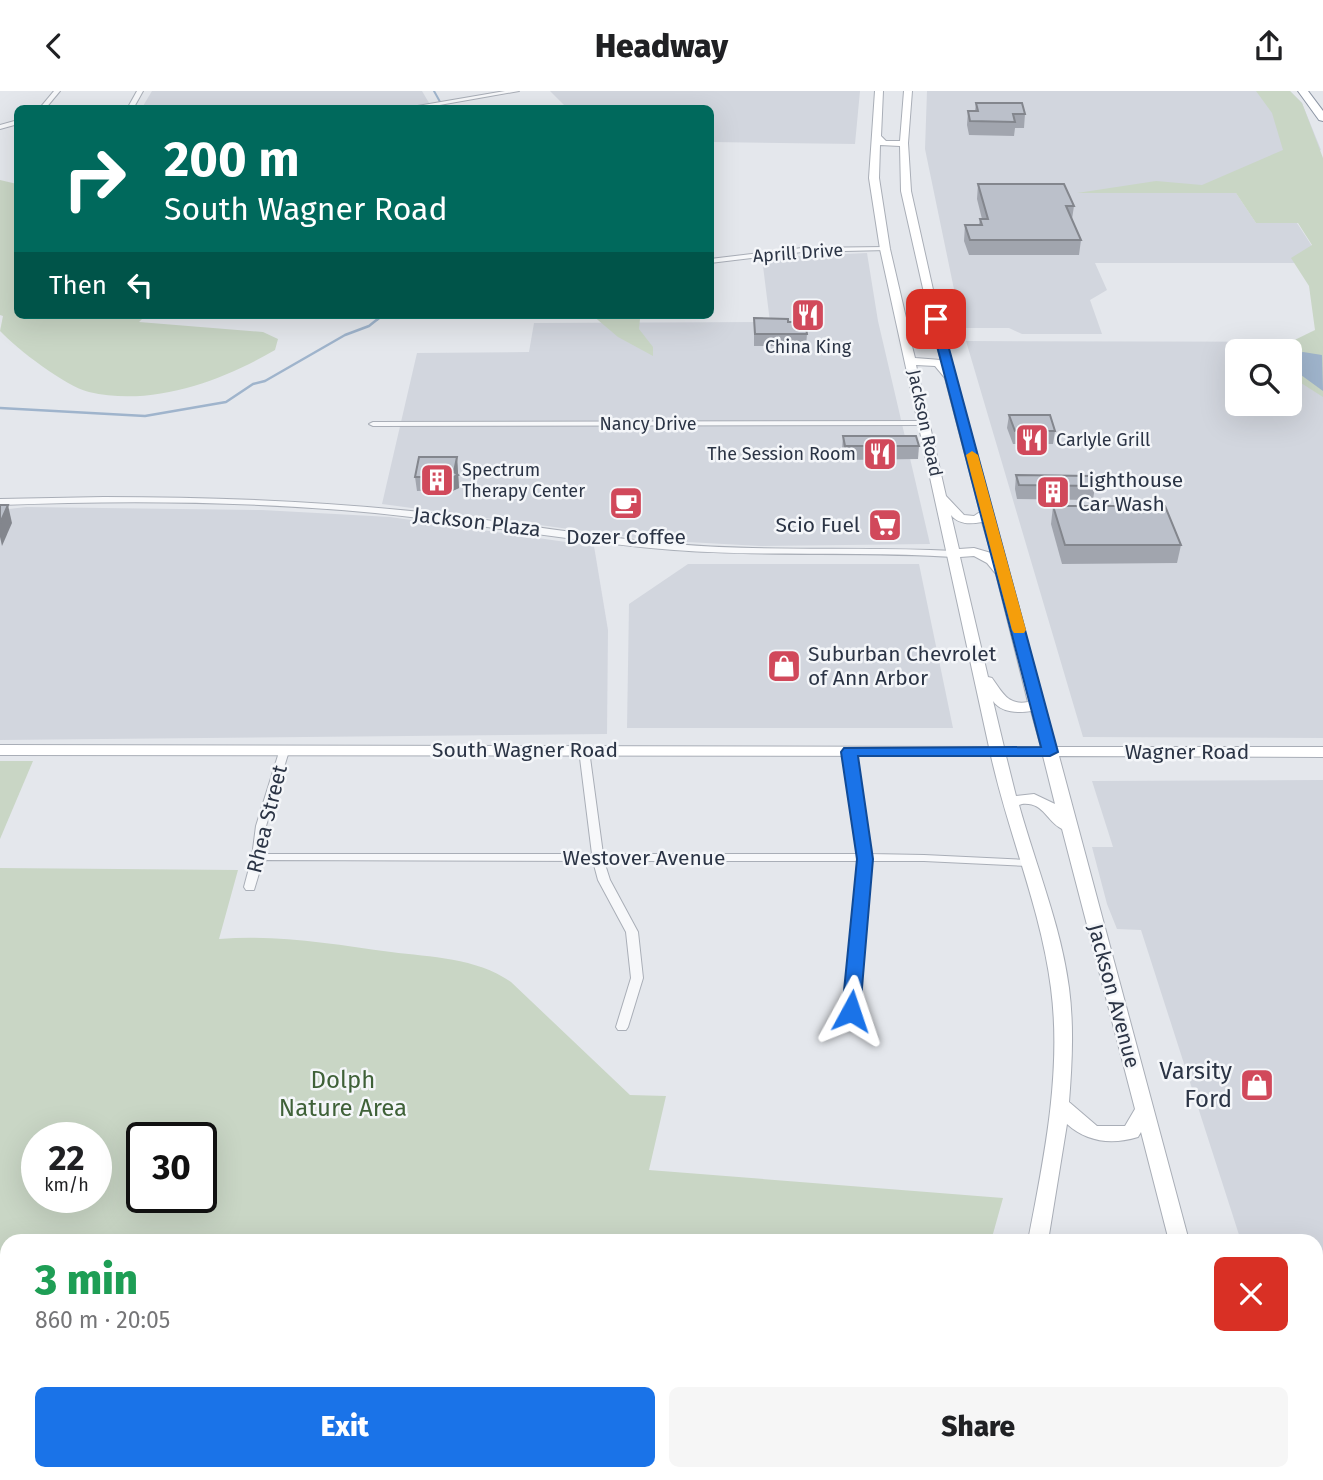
<!DOCTYPE html>
<html lang="en">
<head>
<meta charset="utf-8">
<style>
	:root { --surface:#fff; --page:#f6f6f6; --text:#202124; --muted:#757577; --accent:#1a73e8 }
	body { margin:0; font-family:"Fira Sans",sans-serif; background:var(--page); color:var(--text); height:100vh; display:flex; flex-direction:column; font-size:26px; white-space:nowrap }
	* { box-sizing:border-box; margin:0 }
	p { font-size:23px; color:var(--muted) }
	.icon { flex:none; width:38px; height:38px; fill:none; stroke:currentColor; stroke-width:2; stroke-linecap:round; stroke-linejoin:round }
	.map { position:relative; flex:1; overflow:hidden }
	.panel { position:absolute; left:0px; top:1143px; width:1323px; height:247px; display:flex; flex-direction:column; background:var(--surface); border-radius:21px 21px 0 0; box-shadow:0 7px 28px #0002 }
	.panel>* { flex:none }
	.guide { position:absolute; left:14px; top:14px; width:700px; height:214px; border-radius:10px; box-shadow:0 7px 28px #0002; background:#00695c; color:#fff; overflow:hidden }
	.controls { position:absolute; left:1225px; top:248px; display:grid; gap:14px }
	.controls a { display:grid; place-items:center; width:77px; height:77px; border-radius:10px; background:var(--surface); box-shadow:0 7px 28px #0002; font-size:35px }
	.speed { position:absolute; left:21px; top:1031px; display:flex; gap:14px; font-size:35px; font-weight:700; text-align:center }
	.speed>* { display:grid; place-content:center; width:91px; height:91px; border-radius:50%; background:var(--surface); box-shadow:0 7px 28px #0002; line-height:1 }
	.speed small { font-size:18px; font-weight:400 }
	.speed .limit { border:4px solid #111; border-radius:10px; background:#fff; color:#111 }
	.pin { position:absolute; display:grid; place-items:center; width:60px; height:60px; color:#fff; margin:-30px; border-radius:14px; box-shadow:0 4px 10px #0006 }
	.me { position:absolute; width:77px; margin:-38px; rotate:5deg; stroke-linejoin:round; filter:drop-shadow(0 0 5px #0008) }
	.turn { display:flex; align-items:center; gap:24px; height:147px; padding:0 35px; font-size:32px }
	.turn .icon { width:91px; height:91px; stroke-width:2.5 }
	.turn b { display:block; font-size:49px; line-height:60px }
	.then { display:flex; align-items:center; height:66px; padding:0 35px; background:#0003; gap:14px; font-size:26px }
	.round { display:grid; place-items:center; flex:none; width:74px; height:74px; border-radius:10px; background:var(--page) }
	.overview { display:flex; align-items:center; justify-content:space-between; height:119px; padding:0 35px }
	h1 { font-size:42px; font-weight:800; line-height:52px; color:#1e9e55 }
	.primary-button { display:flex; gap:14px; margin-top:auto; padding:14px 35px }
	.primary-button a { flex:1; height:80px; border-radius:10px; background:var(--accent); color:#fff; font-size:28px; font-weight:800; line-height:80px; text-align:center }
	.primary-button a+a { background:var(--page); color:var(--text) }
	header { display:flex; justify-content:space-between; align-items:center; height:91px; padding:0 35px; background:var(--surface); font-size:32px; font-weight:800 }
	.map>svg:first-child { display:block }
</style>
</head>
<body>
<header><svg class="icon" aria-label="back" viewBox="0 0 24 24"><path d="M15 5l-7 7 7 7"/></svg>Headway<svg class="icon" aria-label="share" viewBox="0 0 24 24"><path d="M12 15V3M7 8l5-5 5 5M5 13v7h14v-7"/></svg></header>
<div class="map">
<svg width="1323" height="1389" viewBox="0 0 1323 1389">
	<rect width="100%" height="100%" fill="#e4e7ec"/>
	<g fill="#d2d6de" fill-rule="evenodd">
		<polygon points="152,0 422,0 432,17 143,15"/>
		<polygon points="550,0 860,0 855,53 711,51 710,18 567,17"/>
		<polygon points="927,0 1290,0 1302,12 1321,59 1177,102 1236,102 1256,132 1297,132 1323,172 1095,172 1107,199 1090,209 1102,243 1022,243 1009,237 962,237 925,58"/>
		<polygon points="867,162 878,230 930,453 760,455 651,449 382,413 417,262 529,261 534,232 770,231 762,167"/>
		<path d="M966 250 1323 251V647L1083 646ZM1237 261H1290V313H1237Z"/>
		<polygon points="26,416 262,419 390,426 594,455 608,539 607,643 0,649 0,419"/>
		<polygon points="688,473 919,473 953,637 627,637 629,513"/>
		<polygon points="1323,689 1323,1165 1316,1165 1316,1150 1241,1150 1141,839 1117,838 1107,813 1092,756 1113,756 1092,690"/>
	</g>
	<g fill="#c9d6c5" fill-rule="evenodd">
		<polygon points="1256,0 1290,0 1302,12 1323,67 1323,306 1290,285 1290,261 1270,261 1315,239 1309,195 1291,167 1312,154 1298,132 1256,132 1236,102 1077,102 1156,90 1202,94 1283,59 1272,22"/>
		<path d="M0 89 17 93 18 224H146L139 231 263 241 278 248 275 259C222 290 152 316 89 301 65 295 17 258 0 240L3 225 0 224Z"/>
		<polygon points="592,224 650,224 640,228 639,238 653,256 653,265 618,246"/>
		<polygon points="0,670 33,670 0,748"/>
		<path d="M0 777 238 779 219 848C277 843 333 853 391 861 431 866 477 867 511 891L630 1004 666 1005 649 1079 1003 1107 991 1150H7V1382L927 1383 925 1389H0ZM37 1046H96V1106H37ZM142 1046H201V1106H142Z"/>
	</g>
	<g fill="#9fb4cc">
		<polygon points="1303,261 1322,264 1323,300 1290,276 1290,265"/>
		<polygon points="38,1382 530,1382 535,1389 37,1389"/>
	</g>
	<g fill="none" stroke-linecap="round" stroke-linejoin="round">
		<g stroke="#9fb4cc" stroke-width="2">
			<polyline points="434,0 444,18"/>
			<polyline points="377,229 383,224"/>
		</g>
		<polyline stroke="#9fb4cc" stroke-width="2.5" points="0,317 145,325 226,311 253,293 265,290 345,244 369,235 379,227"/>
		<g stroke="#a9aeb7" stroke-width="2">
			<g id="minor">
				<polygon points="54,0 60,0 45,18 39,18"/>
				<polygon points="137,0 143,0 133,18 127,18"/>
				<polygon points="505,0 519,0 417,18 400,18"/>
				<polygon points="136,16 175,16 178,18 133,18"/>
				<polygon points="18,29 18,33 0,38 0,34"/>
				<polygon points="885,156 888,158 887,159 802,161 710,172 710,168 802,157"/>
				<polygon points="924,330 928,332 927,334 373,335 369,333 373,331"/>
				<path d="M104 406C210 406 316 410 421 421 506 430 589 446 674 453 767 461 861 455 954 460L958 463 954 466C861 460 767 466 674 459 574 451 475 432 375 422 250 410 125 409 0 414V408Z"/>
				<polygon points="584,656 589,659 603,763 859,763 844,661 849,658 854,661 870,763 924,764 1029,769 1035,772 1029,775 924,770 870,770 857,920 855,923 847,923 845,920 859,770 604,770 610,789 638,841 643,887 628,936 626,939 618,939 616,936 631,887 626,841 598,789 593,770 263,769 254,799 246,799 244,796 252,766 256,735 280,658 288,658 289,660 266,735 264,763 592,763 579,659"/>
			</g>
		</g>
		<g stroke="#a9aeb7" stroke-width="2">
			<g id="secondary">
				<path d="M875 0H883L881 45 886 50H900L904 0H912L908 52 911 100 936 212 1056 656H1323V666L1059 665 1189 1150H1169L1141 1041 1138 1046C1112 1054 1087 1051 1067 1033L1048 1150H1028C1044 1067 1062 981 1051 897 1041 818 1008 742 991 665L0 664V654L989 656 880 158 869 87ZM880 54 900 55 901 100 934 246H921L907 231 890 158 879 87ZM910 247 918 252H936L941 269 915 267ZM916 274 935 275 945 287 980 421 974 425 964 424 946 405ZM951 424C959 434 971 433 982 431L991 462 974 457 959 458ZM974 465 987 472 996 483 1028 611C1008 615 1002 601 992 587L988 586 960 466ZM993 610C1001 622 1019 622 1031 620L1041 656H1004ZM1006 665H1043L1055 713 1034 703 1016 705ZM1022 713C1044 711 1046 730 1062 738L1135 1018 1125 1035H1097L1069 1011C1072 973 1074 935 1069 897 1061 835 1036 775 1019 714Z"/>
				<polygon points="974,1382 997,1382 996,1389 972,1389"/>
				<polygon points="1235,1382 1258,1382 1260,1389 1236,1389"/>
			</g>
		</g>
		<g stroke="#8b94a3" stroke-width="2">
			<g id="motorway">
				<polygon points="1298,0 1308,0 1323,20 1323,30 1319,29"/>
				<polygon points="1323,1244 1323,1271 1316,1273 1316,1246"/>
				<polygon points="1160,1382 1193,1382 1190,1389 1157,1389"/>
			</g>
		</g>
		<use href="#minor" fill="#f7f8fa" fill-rule="evenodd"/>
		<use href="#secondary" fill="#fff" fill-rule="evenodd"/>
		<use href="#motorway" fill="#fff" fill-rule="evenodd"/>
	</g>
	<g fill="#a1a5ae">
		<polygon points="976,12 1025,23 1024,37 1015,37 1014,45 969,44 967,34 968,20 975,20"/>
		<polygon points="978,93 1074,115 1072,128 1081,149 1079,164 969,164 964,150 965,134 979,134 980,128 982,128 977,108"/>
		<polygon points="754,227 807,243 806,255 754,255"/>
		<polygon points="1009,324 1055,340 1053,353 1013,353 1007,337"/>
		<polygon points="843,345 919,355 918,368 844,369 842,359"/>
		<polygon points="457,366 459,397 446,403 440,399 417,400 415,386"/>
		<polygon points="1016,384 1095,395 1093,409 1017,408 1015,398"/>
		<polygon points="1053,415 1181,454 1177,472 1062,473 1051,433"/>
	</g>
	<g fill="#83868d">
		<polygon points="457,366 459,397 446,403 445,390 454,381"/>
		<polygon points="8,414 12,432 2,455 0,446 0,432"/>
	</g>
	<g fill="#bbc0ca" stroke="#83868d" stroke-width="2">
		<polygon points="976,12 1022,12 1025,23 1013,23 1015,31 970,30 968,20 978,20"/>
		<polygon points="978,93 1064,93 1074,115 1066,115 1081,149 970,149 965,134 982,134 980,128 988,128"/>
		<polygon points="754,227 788,228 788,231 805,231 807,243 755,243"/>
		<polygon points="1009,324 1050,324 1055,340 1015,340"/>
		<polygon points="843,345 916,345 919,355 845,355"/>
		<polygon points="419,366 457,366 454,381 458,384 445,390 439,386 415,386"/>
		<polygon points="1016,384 1092,385 1095,395 1019,394"/>
		<polygon points="0,414 8,414 0,432"/>
		<polygon points="1053,415 1165,415 1181,454 1065,454"/>
	</g>
	<polygon fill="#1a73e8" stroke="#114b97" stroke-width="2" points="936,225 941,228 1058,661 1050,665 858,665 873,768 860,920 858,925 845,925 842,920 857,768 841,661 844,657 1041,656 930,228"/>
	<polygon fill="#f59e0b" points="972,360 978,364 1026,539 1024,542 1014,542 1012,539 966,364"/>
	<defs>
		<g id="restaurant-square" transform="scale(1.75)"><rect x="-9" y="-9" width="18" height="18" rx="4" fill="#d1495b" stroke="#f4f6f9"/><path d="M-5-6h1v4h1v-4h1v4h1v-4h1v5L-1.5 .5V6h-2V.5L-5-1ZM5-6V6H3V1.5H1.5Q1.5-4 5-6Z" fill="#fff"/></g>
		<g id="building-square" transform="scale(1.75)"><rect x="-9" y="-9" width="18" height="18" rx="4" fill="#d1495b" stroke="#f4f6f9"/><path d="M-4-6H4V6H1V3H-1V6H-4ZM-2.5-4.3h1.7v1.8h-1.7ZM.8-4.3h1.7v1.8H.8ZM-2.5-1h1.7V.8h-1.7ZM.8-1h1.7V.8H.8Z" fill="#fff"/></g>
		<g id="cafe-square" transform="scale(1.75)"><rect x="-9" y="-9" width="18" height="18" rx="4" fill="#d1495b" stroke="#f4f6f9"/><path d="M-5.5-4.5H6V0H3Q3 3.5 0 3.5H-2.5Q-5.5 3.5-5.5 0ZM3-3.2v2h1.7v-2ZM-6 4.5H4V6H-6Z" fill="#fff"/></g>
		<g id="supermarket-square" transform="scale(1.75)"><rect x="-9" y="-9" width="18" height="18" rx="4" fill="#d1495b" stroke="#f4f6f9"/><path d="M-6-5.5h2.5l.6 2H6L4.5 2H-2.5L-4.4-4H-6ZM-1.5 3.2a1.3 1.3 0 1 0 .1 0ZM3 3.2a1.3 1.3 0 1 0 .1 0Z" fill="#fff"/></g>
		<g id="shop-square" transform="scale(1.75)"><rect x="-9" y="-9" width="18" height="18" rx="4" fill="#d1495b" stroke="#f4f6f9"/><path d="M-5-2.5h2.3a2.7 3.5 0 0 1 5.4 0H5L5.5 6h-11ZM-1.5-2.5h3a1.5 2.3 0 0 0-3 0Z" fill="#fff"/></g>
	</defs>
	<g fill-rule="evenodd">
		<use href="#restaurant-square" x="808" y="224"/>
		<use href="#restaurant-square" x="1032" y="349"/>
		<use href="#restaurant-square" x="880" y="363"/>
		<use href="#building-square" x="437" y="389"/>
		<use href="#building-square" x="1053" y="401"/>
		<use href="#cafe-square" x="626" y="412"/>
		<use href="#supermarket-square" x="885" y="434"/>
		<use href="#shop-square" x="784" y="575"/>
		<use href="#shop-square" x="1257" y="994"/>
	</g>
	<g text-anchor="middle" stroke-width="5" stroke-linejoin="round" paint-order="stroke">
		<g font-size="18" fill="#2b3445" stroke="#f4f6f9">
			<text transform="translate(798 162) rotate(-4)" y="6">Aprill Drive</text>
			<text transform="translate(925 332) rotate(78)" y="6">Jackson Road</text>
			<text x="648" y="339">Nancy Drive</text>
		</g>
		<g font-size="18" fill="#2b3445" stroke="#f4f6f9" text-anchor="start">
			<text x="808" y="262" text-anchor="middle">China King</text>
			<text x="1056" y="355">Carlyle Grill</text>
			<text x="856" y="369" text-anchor="end">The Session Room</text>
			<text x="462" y="385">Spectrum<tspan x="462" dy="21">Therapy Center</tspan></text>
		</g>
		<g font-size="21" fill="#2b3445" stroke="#f4f6f9" text-anchor="start">
			<text x="1078" y="396">Lighthouse<tspan x="1078" dy="24">Car Wash</tspan></text>
			<text x="860" y="441" text-anchor="end">Scio Fuel</text>
			<text x="626" y="453" text-anchor="middle">Dozer Coffee</text>
			<text x="808" y="570">Suburban Chevrolet<tspan x="808" dy="24">of Ann Arbor</tspan></text>
		</g>
		<g font-size="21" fill="#2b3445" stroke="#f4f6f9">
			<text transform="translate(477 431) rotate(7)" y="7">Jackson Plaza</text>
			<text x="525" y="666">South Wagner Road</text>
			<text x="1187" y="668">Wagner Road</text>
			<text transform="translate(267 728) rotate(-76)" y="7">Rhea Street</text>
			<text x="644" y="774">Westover Avenue</text>
			<text transform="translate(1114 905) rotate(75)" y="7">Jackson Avenue</text>
		</g>
		<g font-size="24" fill="#2b3445" stroke="#f4f6f9" text-anchor="end">
			<text x="1232" y="988">Varsity<tspan x="1232" dy="28">Ford</tspan></text>
		</g>
		<g font-size="24" fill="#3f6138" stroke="#f4f6f9">
			<text x="343" y="997">Dolph<tspan x="343" dy="28">Nature Area</tspan></text>
		</g>
	</g>
</svg>
<div class="controls">
<a><svg class="icon" aria-label="search" viewBox="0 0 24 24"><circle cx="10" cy="10" r="6"/><path d="M15 15l6 6"/></svg></a>
</div>
<div class="speed"><div>22<small>km/h</small></div><div class="limit">30</div></div>
<div class="pin" style="left:936px;top:228px;background:#d93025"><svg class="icon" aria-label="arrive" viewBox="0 0 24 24"><path d="M6 21V4h12l-3 4 3 4H6"/></svg></div>
<svg class="me" style="left:851px;top:920px" viewBox="-20 -20 40 40"><path d="M0-17L14 15 0 8-14 15z" fill="#1a73e8" stroke="#fff" stroke-width="4"/></svg>
<div class="guide">
<div class="turn"><svg class="icon" aria-label="right" viewBox="0 0 24 24"><path d="M7 20v-9h11M14 6l5 5-5 5"/></svg><div><b>200 m</b>South Wagner Road</div></div>
<div class="then">Then<svg class="icon" aria-label="left" viewBox="0 0 24 24"><path d="M17 20v-9H6M10 6l-5 5 5 5"/></svg></div>
</div>
<section class="panel">
<div class="overview"><div><h1>3 min</h1><p>860 m · 20:05</p></div><a class="round" style="background:#d93025;color:#fff"><svg class="icon" aria-label="close" viewBox="0 0 24 24"><path d="M6 6l12 12M18 6L6 18"/></svg></a></div>
<div class="primary-button"><a>Exit</a><a>Share</a></div>
</section>
</div>
</body>
</html>
